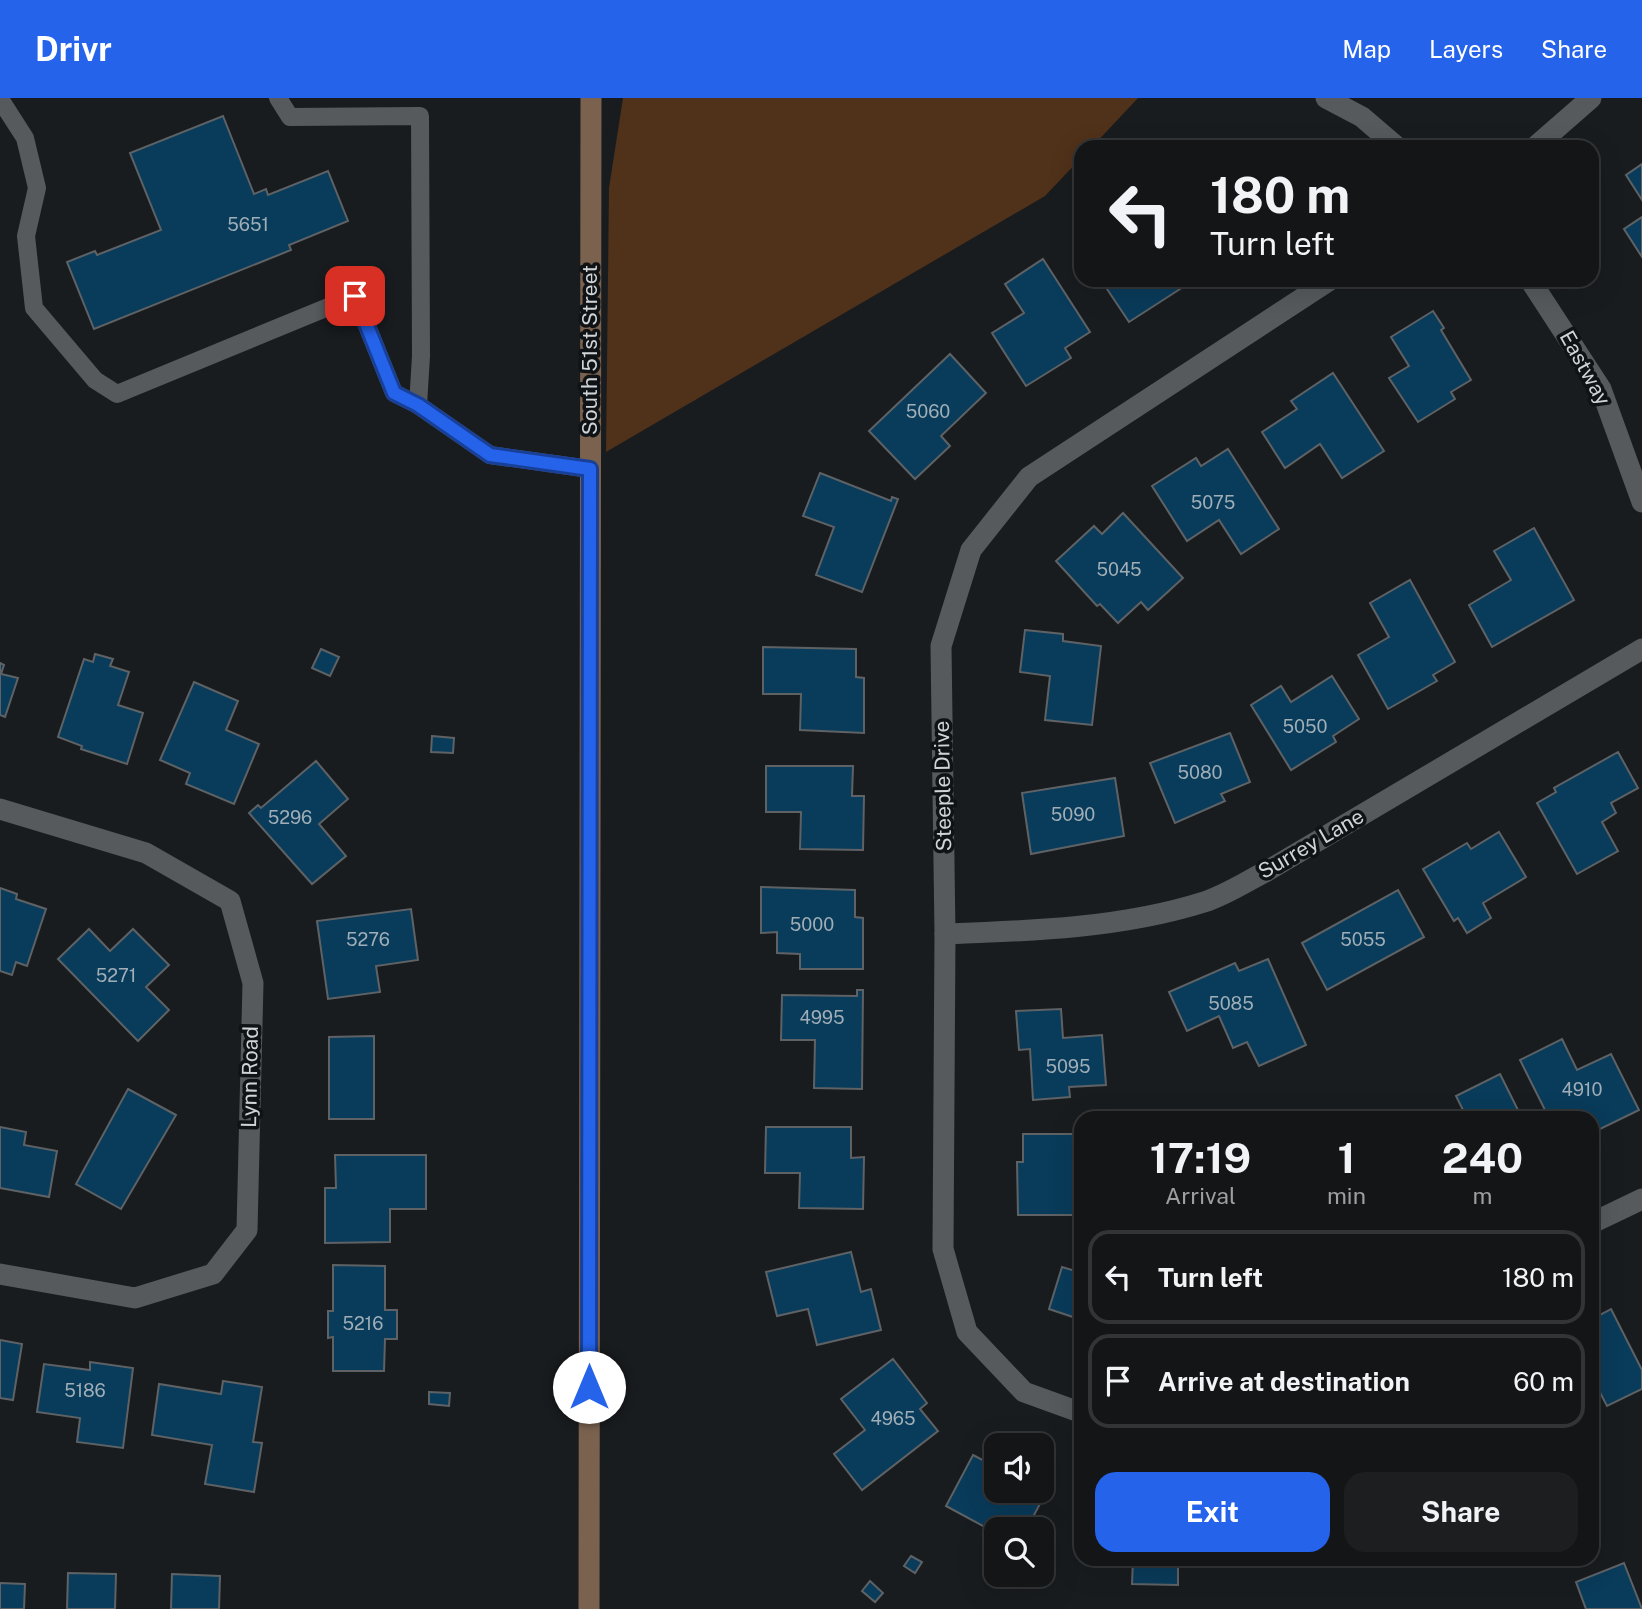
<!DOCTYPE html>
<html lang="en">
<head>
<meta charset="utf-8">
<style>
	:root { --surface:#131517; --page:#1c1e20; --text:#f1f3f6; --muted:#9d9fa1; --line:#323436; --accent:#2563eb }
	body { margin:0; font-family:"Public Sans",sans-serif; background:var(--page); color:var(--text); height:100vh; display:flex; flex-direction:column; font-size:26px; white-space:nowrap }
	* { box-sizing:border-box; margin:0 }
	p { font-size:23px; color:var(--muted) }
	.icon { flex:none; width:38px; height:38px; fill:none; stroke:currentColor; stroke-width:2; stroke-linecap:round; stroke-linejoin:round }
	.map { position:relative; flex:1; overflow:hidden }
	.drawer { position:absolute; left:1074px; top:1013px; width:525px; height:455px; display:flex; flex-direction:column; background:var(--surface); border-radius:21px; box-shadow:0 7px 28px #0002,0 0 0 2px var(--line) }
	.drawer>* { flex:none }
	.banner { position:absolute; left:1074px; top:42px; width:525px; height:147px; border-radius:21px; box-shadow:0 7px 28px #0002,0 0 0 2px var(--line); background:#131517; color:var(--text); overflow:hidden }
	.tools { position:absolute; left:984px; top:1335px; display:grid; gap:14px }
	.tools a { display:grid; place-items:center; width:70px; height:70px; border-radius:14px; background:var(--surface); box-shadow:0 7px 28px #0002,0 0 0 2px var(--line); font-size:35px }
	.pin { position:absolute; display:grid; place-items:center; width:60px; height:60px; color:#fff; margin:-30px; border-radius:14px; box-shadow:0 4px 10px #0006 }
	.me { position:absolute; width:77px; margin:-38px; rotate:0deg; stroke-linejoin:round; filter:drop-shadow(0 0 5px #0008) }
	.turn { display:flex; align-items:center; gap:24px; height:147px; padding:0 21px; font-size:32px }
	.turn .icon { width:91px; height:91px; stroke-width:2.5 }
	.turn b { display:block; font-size:49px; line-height:60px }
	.eta { display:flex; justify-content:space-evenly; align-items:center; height:119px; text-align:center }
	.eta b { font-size:42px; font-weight:700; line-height:49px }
	.primary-button { display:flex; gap:14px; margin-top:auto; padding:14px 21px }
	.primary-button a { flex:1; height:80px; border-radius:21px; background:var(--accent); color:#fff; font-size:28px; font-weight:700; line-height:80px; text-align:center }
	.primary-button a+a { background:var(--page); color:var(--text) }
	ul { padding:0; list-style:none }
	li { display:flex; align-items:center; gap:21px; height:94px; margin:0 14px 10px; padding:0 7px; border:4px solid var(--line); border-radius:21px }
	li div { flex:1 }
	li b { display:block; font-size:26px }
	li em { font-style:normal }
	header { display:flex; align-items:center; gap:42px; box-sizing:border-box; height:98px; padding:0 35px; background:var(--accent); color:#fff }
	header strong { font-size:33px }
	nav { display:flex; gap:38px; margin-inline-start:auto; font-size:24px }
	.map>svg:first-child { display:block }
</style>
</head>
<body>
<header>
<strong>Drivr</strong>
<nav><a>Map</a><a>Layers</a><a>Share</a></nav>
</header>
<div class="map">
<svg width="1642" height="1511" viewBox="0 0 1642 1511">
	<rect width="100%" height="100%" fill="#191c1f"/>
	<polygon fill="#50311a" points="623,0 1138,0 1092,49 1082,49 1081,60 1045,98 606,354 609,90"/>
	<g fill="#093b5a" stroke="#5e6265" stroke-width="2">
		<polygon points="223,18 254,96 266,91 268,97 328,73 348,123 289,147 291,152 94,231 67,164 95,153 97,157 161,132 130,55"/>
		<polygon points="1642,66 1642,102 1626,77"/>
		<polygon points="1642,119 1642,159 1624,131"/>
		<polygon points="1043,161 1090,234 1065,250 1071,260 1026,288 992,235 1024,215 1005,186"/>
		<polygon points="1101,182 1194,182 1129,224"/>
		<polygon points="1433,213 1444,230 1441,232 1471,282 1451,294 1455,301 1418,324 1389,280 1409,268 1391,239"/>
		<polygon points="950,256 986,295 941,338 950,348 915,381 869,333"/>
		<polygon points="1333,275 1384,353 1342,380 1320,346 1285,370 1262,334 1297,311 1291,303"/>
		<polygon points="1228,351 1279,431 1241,456 1219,422 1187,443 1152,388 1196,360 1201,368"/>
		<polygon points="820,375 891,403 892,399 898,401 862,494 816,477 834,429 803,418"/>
		<polygon points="1123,415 1183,480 1148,512 1141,504 1118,525 1100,506 1097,508 1056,463 1094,428 1102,436"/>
		<polygon points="1534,430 1574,502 1492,549 1469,507 1511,482 1494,453"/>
		<polygon points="1410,482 1455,564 1433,577 1437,583 1388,611 1358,557 1389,539 1370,505"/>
		<polygon points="1025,532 1063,536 1063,543 1101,548 1092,627 1045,622 1050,578 1020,574"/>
		<polygon points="763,549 856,551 856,579 864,580 864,635 800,632 801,596 763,596"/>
		<polygon points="321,551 339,559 330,578 312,570"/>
		<polygon points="95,556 113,561 110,568 129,574 118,607 143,615 127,666 81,651 82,648 58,639 84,561 93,564"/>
		<polygon points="0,565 4,567 1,576 18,580 5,619 0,617"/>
		<polygon points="1332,578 1359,621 1333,638 1336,644 1291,672 1251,607 1281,588 1291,604"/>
		<polygon points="194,584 238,603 226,632 259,646 234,706 186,686 190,675 160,662"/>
		<polygon points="1230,635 1250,684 1221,696 1225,703 1175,725 1150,665"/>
		<polygon points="432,638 454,640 453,655 431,654"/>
		<polygon points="1618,654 1638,690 1611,705 1616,715 1602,724 1618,753 1577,776 1537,705 1556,694 1554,690"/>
		<polygon points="316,663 348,701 319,726 346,758 312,786 249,715 258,707 261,710"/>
		<polygon points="766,668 853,668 852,698 864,698 863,752 800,751 801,714 766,714"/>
		<polygon points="1115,680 1124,738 1031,756 1022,695"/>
		<polygon points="1499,734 1526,779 1483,805 1491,820 1467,835 1458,820 1454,823 1423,771 1467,745 1471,751"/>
		<polygon points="761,789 855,792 855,819 863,820 863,871 800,871 800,856 777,855 777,834 761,835"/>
		<polygon points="0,790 17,796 16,801 46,811 27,868 16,864 12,877 0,873"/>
		<polygon points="1398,792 1424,839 1327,892 1302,845"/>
		<polygon points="411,811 418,862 376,868 380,894 328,901 317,823"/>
		<polygon points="89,831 110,853 133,831 169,867 146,889 169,912 138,943 58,861"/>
		<polygon points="1268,861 1306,947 1259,968 1247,944 1233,950 1219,918 1187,933 1169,894 1235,865 1239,873"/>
		<polygon points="857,892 863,892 862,991 814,990 815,942 781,942 782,897 857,898"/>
		<polygon points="1061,911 1063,940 1102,937 1106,987 1069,989 1070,999 1033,1002 1030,951 1019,952 1016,913"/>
		<polygon points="374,938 374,1021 329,1021 329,939"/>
		<polygon points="1562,941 1577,972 1611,956 1639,1012 1592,1035 1592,1020 1549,1020 1520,962"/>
		<polygon points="1500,976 1522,1020 1467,1020 1456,998"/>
		<polygon points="128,991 176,1017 121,1111 76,1086"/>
		<polygon points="0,1029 26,1034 24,1047 57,1053 49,1099 0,1090"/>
		<polygon points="766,1029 851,1029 851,1060 864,1059 863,1111 799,1110 800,1075 765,1075"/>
		<polygon points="1023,1036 1082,1036 1081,1117 1018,1117 1017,1064 1023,1064"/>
		<polygon points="335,1057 426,1057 426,1111 390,1111 390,1144 325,1145 325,1090 336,1090"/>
		<polygon points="851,1154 861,1194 871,1191 881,1232 817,1247 808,1211 777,1218 766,1174"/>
		<polygon points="333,1167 385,1168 385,1212 397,1212 397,1241 385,1241 384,1273 333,1273 333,1239 328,1240 328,1213 333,1213"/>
		<polygon points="1062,1169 1082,1175 1082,1222 1049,1211"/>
		<polygon points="1611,1211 1642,1272 1642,1291 1607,1308 1592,1279 1592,1221"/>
		<polygon points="0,1242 22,1246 13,1302 0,1300"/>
		<polygon points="893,1261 927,1305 920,1311 938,1333 862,1392 834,1356 865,1332 841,1301"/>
		<polygon points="90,1264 133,1270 123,1350 77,1344 80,1320 37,1314 44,1266 90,1272"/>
		<polygon points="223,1283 262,1289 253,1344 262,1345 254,1394 205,1386 212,1347 152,1337 159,1286 221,1296"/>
		<polygon points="429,1294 450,1295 449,1308 429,1306"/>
		<polygon points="973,1357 996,1369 996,1393 1020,1393 1041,1404 1026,1432 996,1432 996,1435 946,1408"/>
		<polygon points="911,1458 922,1464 915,1475 904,1468"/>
		<polygon points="1133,1461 1178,1461 1178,1487 1132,1486"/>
		<polygon points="1624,1465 1642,1511 1586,1511 1576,1484"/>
		<polygon points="68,1475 116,1476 115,1511 67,1511"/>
		<polygon points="172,1476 220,1478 219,1511 171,1511"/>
		<polygon points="870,1483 883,1495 875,1504 862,1493"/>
		<polygon points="0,1485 25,1486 24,1511 0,1511"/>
	</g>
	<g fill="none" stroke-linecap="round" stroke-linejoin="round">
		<g stroke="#565a5d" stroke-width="18">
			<polyline points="278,0 290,19 420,18 421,258 418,307 490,357 590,371"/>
			<polyline points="0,1 25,40 37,90 26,138 34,210 95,282 117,296 355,198 394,295 418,307"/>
		</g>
		<g stroke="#565a5d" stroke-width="21">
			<polyline points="1326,0 1362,19 1397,49"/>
			<polyline points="1535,49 1591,0"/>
			<polyline points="1530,182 1601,291 1642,404"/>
			<polyline points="0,711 146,755 230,803 253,885 247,1132 213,1176 135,1200 0,1176"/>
			<path d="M945 836C1031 833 1122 830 1204 804 1226 797 1247 783 1267 773L1642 551"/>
			<polyline points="1592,1125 1642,1101"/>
			<polyline points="1082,1315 1024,1294 967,1234 943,1151 945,836 941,548 971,452 1029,379 1330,182"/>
		</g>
		<polyline stroke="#7a624f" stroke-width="21" points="589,1511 591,0"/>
	</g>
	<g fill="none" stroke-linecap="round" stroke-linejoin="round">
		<g stroke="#184099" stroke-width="18">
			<polyline id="route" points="355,198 394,295 418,307 490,357 590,371 589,1289"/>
		</g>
		<use href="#route" stroke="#2563eb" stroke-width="12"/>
	</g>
	<g text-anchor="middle" stroke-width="7" stroke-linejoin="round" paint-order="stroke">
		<g font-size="18" fill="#9faeb7">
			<text x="248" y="133">5651</text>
			<text x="928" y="320">5060</text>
			<text x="1213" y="411">5075</text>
			<text x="1119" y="478">5045</text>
			<text x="1305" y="635">5050</text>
			<text x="1200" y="681">5080</text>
			<text x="1073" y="723">5090</text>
			<text x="290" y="726">5296</text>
			<text x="812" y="833">5000</text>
			<text x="368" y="848">5276</text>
			<text x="1363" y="848">5055</text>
			<text x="116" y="884">5271</text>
			<text x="1231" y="912">5085</text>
			<text x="822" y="926">4995</text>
			<text x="1068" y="975">5095</text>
			<text x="1582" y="998">4910</text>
			<text x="363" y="1232">5216</text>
			<text x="85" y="1299">5186</text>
			<text x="893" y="1327">4965</text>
		</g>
		<g font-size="21" fill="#d1d4d6" stroke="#101316">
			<text transform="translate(590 252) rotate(-90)" y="7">South 51st Street</text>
			<text transform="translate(1585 270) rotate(61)" y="7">Eastway</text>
			<text transform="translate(943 688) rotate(-91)" y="7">Steeple Drive</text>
			<text transform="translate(1311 746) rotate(-30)" y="7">Surrey Lane</text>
			<text transform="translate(250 979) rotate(-89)" y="7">Lynn Road</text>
		</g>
	</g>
</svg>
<div class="tools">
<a><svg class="icon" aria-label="sound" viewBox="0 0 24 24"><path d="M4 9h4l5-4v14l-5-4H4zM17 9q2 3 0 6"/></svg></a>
<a><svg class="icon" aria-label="search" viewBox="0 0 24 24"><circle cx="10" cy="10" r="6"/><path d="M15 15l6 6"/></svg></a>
</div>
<div class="pin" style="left:355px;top:198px;background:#d93025"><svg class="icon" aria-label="arrive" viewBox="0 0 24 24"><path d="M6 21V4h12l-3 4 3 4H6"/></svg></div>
<svg class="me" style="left:589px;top:1289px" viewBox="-20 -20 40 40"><circle r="19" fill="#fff"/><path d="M0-13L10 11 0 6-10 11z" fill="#2563eb"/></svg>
<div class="banner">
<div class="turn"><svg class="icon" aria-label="left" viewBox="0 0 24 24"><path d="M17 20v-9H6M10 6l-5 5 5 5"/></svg><div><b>180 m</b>Turn left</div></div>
</div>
<section class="drawer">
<div class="eta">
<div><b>17:19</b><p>Arrival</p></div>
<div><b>1</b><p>min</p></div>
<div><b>240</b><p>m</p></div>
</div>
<ul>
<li><svg class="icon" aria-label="left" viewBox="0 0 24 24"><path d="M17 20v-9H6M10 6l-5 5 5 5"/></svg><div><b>Turn left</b></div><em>180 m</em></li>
<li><svg class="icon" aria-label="arrive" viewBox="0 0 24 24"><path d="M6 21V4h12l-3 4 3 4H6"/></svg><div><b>Arrive at destination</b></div><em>60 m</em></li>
</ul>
<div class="primary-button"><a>Exit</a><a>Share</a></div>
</section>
</div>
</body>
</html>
